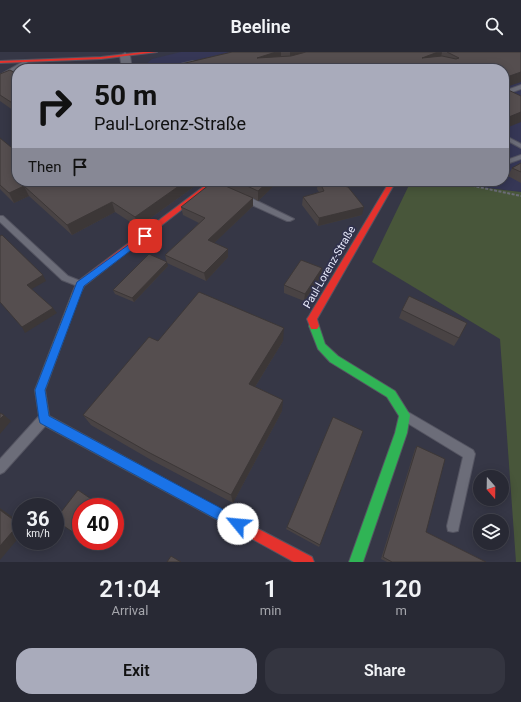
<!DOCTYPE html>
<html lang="en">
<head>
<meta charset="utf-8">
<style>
	:root { --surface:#282934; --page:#343540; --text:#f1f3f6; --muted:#a5a6ac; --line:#44454f; --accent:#a9abbb }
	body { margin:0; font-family:Roboto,sans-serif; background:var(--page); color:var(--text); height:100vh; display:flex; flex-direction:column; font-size:15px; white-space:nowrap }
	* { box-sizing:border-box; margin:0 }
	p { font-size:13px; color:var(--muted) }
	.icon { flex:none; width:22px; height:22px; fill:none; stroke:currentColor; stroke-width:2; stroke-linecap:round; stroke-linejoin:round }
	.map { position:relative; height:510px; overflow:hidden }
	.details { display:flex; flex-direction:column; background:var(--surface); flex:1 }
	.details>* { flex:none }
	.banner { position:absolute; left:12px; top:12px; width:497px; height:122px; border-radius:16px; box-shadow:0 2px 10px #0003,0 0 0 1px var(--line); background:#a9abbb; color:#111; overflow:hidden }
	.needle { width:26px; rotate:160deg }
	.fabs { position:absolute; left:473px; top:418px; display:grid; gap:8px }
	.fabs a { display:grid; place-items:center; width:36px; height:36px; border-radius:50%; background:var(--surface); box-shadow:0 2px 10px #0003,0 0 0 1px var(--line); font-size:20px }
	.speed { position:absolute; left:12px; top:446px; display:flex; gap:8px; font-size:20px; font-weight:700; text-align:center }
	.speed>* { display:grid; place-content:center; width:52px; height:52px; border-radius:50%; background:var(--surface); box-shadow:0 2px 10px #0003,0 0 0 1px var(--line); line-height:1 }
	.speed small { font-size:10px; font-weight:400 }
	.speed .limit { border:6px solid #d22; background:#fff; color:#111 }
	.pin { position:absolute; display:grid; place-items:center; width:34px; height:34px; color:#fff; margin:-17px; border-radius:8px; box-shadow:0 2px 6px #0006 }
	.me { position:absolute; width:44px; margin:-22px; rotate:298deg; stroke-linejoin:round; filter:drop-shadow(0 0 3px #0008) }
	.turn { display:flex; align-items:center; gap:14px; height:84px; padding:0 16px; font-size:18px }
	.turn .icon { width:52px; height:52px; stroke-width:2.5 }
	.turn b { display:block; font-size:28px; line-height:34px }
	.then { display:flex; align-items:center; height:38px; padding:0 16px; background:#0003; gap:8px; font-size:15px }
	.eta { display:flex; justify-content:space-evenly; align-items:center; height:68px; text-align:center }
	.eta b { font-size:24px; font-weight:600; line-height:28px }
	.cta { display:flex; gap:8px; margin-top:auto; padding:8px 16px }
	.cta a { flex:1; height:46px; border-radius:16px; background:var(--accent); color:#111; font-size:16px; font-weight:600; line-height:46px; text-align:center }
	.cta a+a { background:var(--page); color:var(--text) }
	header { display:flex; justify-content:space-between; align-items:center; height:52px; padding:0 16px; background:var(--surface); font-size:18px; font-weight:600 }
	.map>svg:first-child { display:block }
</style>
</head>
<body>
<header><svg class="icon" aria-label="back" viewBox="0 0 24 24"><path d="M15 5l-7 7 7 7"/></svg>Beeline<svg class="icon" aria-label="search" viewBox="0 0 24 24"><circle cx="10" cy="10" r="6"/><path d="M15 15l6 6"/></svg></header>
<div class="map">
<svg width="521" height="510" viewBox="0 0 521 510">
	<rect width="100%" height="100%" fill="#363746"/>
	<polygon fill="#363756" points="181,0 521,0 521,140 483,135 460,129 504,129 504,17 144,17 144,14 152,7"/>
	<polygon fill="#48563a" points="411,129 426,129 521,140 521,510 516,510 500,287 372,210"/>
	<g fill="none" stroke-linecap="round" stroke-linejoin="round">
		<g stroke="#545461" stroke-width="2">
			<g id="lane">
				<polygon points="24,9 28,10 4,25 0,25 0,23"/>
				<polygon points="193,9 195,10 195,11 168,17 160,17"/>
				<polygon points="521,33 521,37 504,43 504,39"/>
				<polygon points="504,83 521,92 521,96 504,87"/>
				<polygon points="521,103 521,107 504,113 504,109"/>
				<polygon points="239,143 245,143 294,167 290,169 287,169 239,147"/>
				<polygon points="0,164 3,164 68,224 83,230 84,232 83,234 80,235 62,228 0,170"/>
				<polygon points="408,360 473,398 475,402 459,474 458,479 453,480 448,479 447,474 463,405 404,369 403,365 404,361"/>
				<polygon points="43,363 47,364 48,368 47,372 4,420 0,422 0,407 39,364"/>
			</g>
		</g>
		<g stroke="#545461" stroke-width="2">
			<polygon id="street" points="125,1 130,4 132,17 122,17 120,4"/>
		</g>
		<g stroke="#545461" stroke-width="2">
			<polygon id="fast" points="314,270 317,271 319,274 325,292 338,304 395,339 410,363 407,381 363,510 349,510 395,381 399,364 387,345 330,310 318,297 309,274 311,271"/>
		</g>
		<g stroke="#545461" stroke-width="2">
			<polygon id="slow" points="76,239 80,242 45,338 49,364 226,460 228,464 226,468 222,470 218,468 40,371 35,338 72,242"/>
		</g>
		<g stroke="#545461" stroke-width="2">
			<g id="jam">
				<polygon points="143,0 157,0 101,7 0,11 0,9 101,5"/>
				<polygon points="211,129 218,129 84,234 79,244 73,244 72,242 77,230"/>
				<polygon points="390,129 396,129 317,267 319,274 317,277 311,277 307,267 309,264"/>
				<polygon points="222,458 312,505 314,510 294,510 218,468 216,464 218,460"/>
			</g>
		</g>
		<polyline stroke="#6c6d78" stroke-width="2" stroke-dasharray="3 1.5" stroke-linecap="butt" points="450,129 521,144"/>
		<use href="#lane" fill="#6c6d79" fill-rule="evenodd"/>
		<use href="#street" fill="#6c6d79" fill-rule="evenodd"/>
		<use href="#fast" fill="#30b455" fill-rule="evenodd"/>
		<use href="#slow" fill="#ff9f0a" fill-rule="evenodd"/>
		<use href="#jam" fill="#e5322d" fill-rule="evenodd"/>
	</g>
	<g fill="#494344">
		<polygon points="232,0 521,0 504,17 182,17 181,12"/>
		<polygon points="0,22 17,22 17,61 0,49"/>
		<polygon points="0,86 17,129 202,129 138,175 115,160 72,183 29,144 14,151 0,137"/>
		<polygon points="521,111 521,131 508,124 512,116"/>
		<polygon points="221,129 279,129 258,149 253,146 253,154 214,191 228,205 206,229 167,211 165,203 199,171 183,163 181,155 221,132"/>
		<polygon points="318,129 362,163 318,174 302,153 303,145 319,140 317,137"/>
		<polygon points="168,214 134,250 115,242 113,238"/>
		<polygon points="322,216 321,224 304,249 284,241 284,233"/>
		<polygon points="402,258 459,286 454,294 399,266"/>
		<polygon points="283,289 255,335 282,359 233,451 153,409 91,373 83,363"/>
		<polygon points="417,394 426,480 486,510 387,510 381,507 415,397"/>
		<polygon points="287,475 320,493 319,495 286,477"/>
	</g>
	<g fill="#3c3737">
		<polygon points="276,0 281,0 281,10 257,6"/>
		<polygon points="290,0 330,0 290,10"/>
		<polygon points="438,0 442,0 440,10 422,6"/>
		<polygon points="521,20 521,30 504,36 504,26"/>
		<polygon points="521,60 521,70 504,77 504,67"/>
		<polygon points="186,129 202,129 138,175 135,165"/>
		<polygon points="269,129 279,129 258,149 258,139"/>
		<polygon points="24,134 29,144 14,151 9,141"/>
		<polygon points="253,146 253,154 209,196 208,188"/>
		<polygon points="112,150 115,160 72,183 67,173"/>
		<polygon points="364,155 362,163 318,174 319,166"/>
		<polygon points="228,197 228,205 206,229 204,221"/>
		<polygon points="167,210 168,214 134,250 132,246"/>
		<polygon points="322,216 321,224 304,249 305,242"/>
		<polygon points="43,223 46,229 30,238 27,233"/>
		<polygon points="53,256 57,261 25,281 22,275"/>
		<polygon points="284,276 283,289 250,343 249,332"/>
		<polygon points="283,348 282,359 233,451 231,443"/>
		<polygon points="4,363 11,369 0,382 0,367"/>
		<polygon points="0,456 21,471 21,483 0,508"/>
		<polygon points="81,478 81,484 80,485 77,483"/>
	</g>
	<g fill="#554e4f" stroke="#3c3737">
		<polygon points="232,0 276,0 257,6 291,4 306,0 438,0 422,6 442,4 456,7 459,6 447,0 521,0 521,20 504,26 504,17 187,17 181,12"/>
		<polygon points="10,18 17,22 17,54 0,43 0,22"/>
		<polygon points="504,36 521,44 521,60 504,67"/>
		<polygon points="0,86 17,100 17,129 186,129 135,165 112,150 67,173 24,134 9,141 0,133"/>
		<polygon points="521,111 521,120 512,116"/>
		<polygon points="214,129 253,146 208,188 228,197 204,221 165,203 205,166 181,155"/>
		<polygon points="236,129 269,129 258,139"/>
		<polygon points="319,129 348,135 364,155 319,166 303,145 324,139"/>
		<polygon points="2,183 43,223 27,233 53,256 22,275 0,250 0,184"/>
		<polygon points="149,202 167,210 132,246 113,238"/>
		<polygon points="301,208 322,216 305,242 284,233"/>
		<polygon points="199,240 284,276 249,332 283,348 231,443 148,400 83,363 149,285 158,289"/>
		<polygon points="409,244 467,271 459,286 402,258"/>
		<polygon points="0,361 4,363 0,367"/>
		<polygon points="333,365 363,379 320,493 287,475"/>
		<polygon points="417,394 445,407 426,480 486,510 392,510 383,505"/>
		<polygon points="78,438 100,453 98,455 81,455 81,478 77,483 55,468"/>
		<polygon points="0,458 19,472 0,494"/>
		<polygon points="171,504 181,510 167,510"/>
	</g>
	<polygon fill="#1a73e8" stroke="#114b97" points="145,181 149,184 147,186 84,234 45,338 49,364 243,468 244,472 243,477 238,479 40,371 39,367 35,338 77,230"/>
	<g text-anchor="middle" stroke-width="3.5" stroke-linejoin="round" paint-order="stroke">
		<g font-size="11" fill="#e7e9fa" stroke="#30314c">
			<text transform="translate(329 215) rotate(-60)" y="4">Paul-Lorenz-Straße</text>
		</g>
	</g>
</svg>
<div class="fabs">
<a><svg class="needle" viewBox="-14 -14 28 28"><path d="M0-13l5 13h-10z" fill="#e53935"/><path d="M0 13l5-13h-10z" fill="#a5a6ac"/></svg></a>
<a><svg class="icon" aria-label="layers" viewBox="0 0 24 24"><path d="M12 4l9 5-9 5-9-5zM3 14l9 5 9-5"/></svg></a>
</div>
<div class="speed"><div>36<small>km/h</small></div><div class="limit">40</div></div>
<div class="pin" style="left:145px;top:184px;background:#d93025"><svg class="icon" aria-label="arrive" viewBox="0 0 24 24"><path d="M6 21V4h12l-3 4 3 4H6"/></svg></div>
<svg class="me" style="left:238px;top:472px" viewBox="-20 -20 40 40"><circle r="19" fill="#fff"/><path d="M0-13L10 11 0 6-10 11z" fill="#1a73e8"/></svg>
<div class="banner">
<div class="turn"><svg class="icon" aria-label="right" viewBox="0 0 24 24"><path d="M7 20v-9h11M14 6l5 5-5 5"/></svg><div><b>50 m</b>Paul-Lorenz-Straße</div></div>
<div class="then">Then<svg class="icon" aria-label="arrive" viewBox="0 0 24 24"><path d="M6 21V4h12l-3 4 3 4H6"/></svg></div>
</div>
</div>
<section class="details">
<div class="eta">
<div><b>21:04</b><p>Arrival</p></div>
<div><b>1</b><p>min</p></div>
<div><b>120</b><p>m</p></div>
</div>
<div class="cta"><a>Exit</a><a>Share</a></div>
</section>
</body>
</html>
